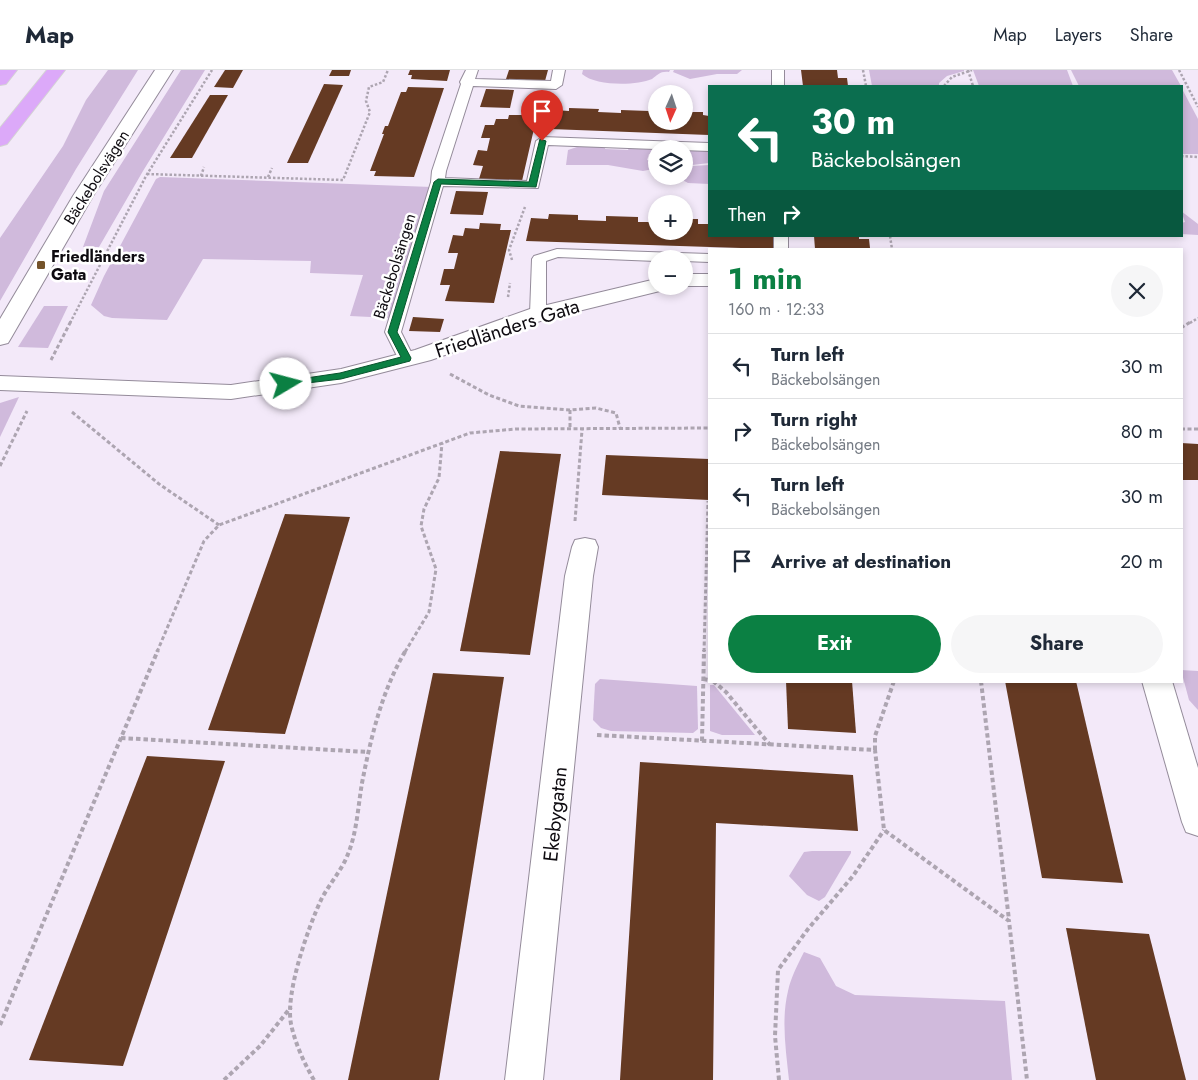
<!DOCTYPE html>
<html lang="en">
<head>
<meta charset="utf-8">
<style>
	:root { --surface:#fff; --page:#f6f6f7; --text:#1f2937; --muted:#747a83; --line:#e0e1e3; --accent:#0b8043 }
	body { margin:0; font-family:Jost,sans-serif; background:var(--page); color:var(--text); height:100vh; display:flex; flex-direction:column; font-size:19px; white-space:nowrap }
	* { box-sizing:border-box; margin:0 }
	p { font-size:16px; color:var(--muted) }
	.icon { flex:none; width:28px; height:28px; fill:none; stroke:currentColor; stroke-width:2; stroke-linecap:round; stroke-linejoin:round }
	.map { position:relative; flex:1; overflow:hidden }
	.panel { position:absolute; left:708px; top:178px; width:475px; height:435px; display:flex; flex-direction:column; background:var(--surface); border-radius:0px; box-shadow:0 2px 8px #0003 }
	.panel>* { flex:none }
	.guide { position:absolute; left:708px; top:15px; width:475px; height:152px; border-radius:0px; box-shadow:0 2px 8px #0003; background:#0b6e4f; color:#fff; overflow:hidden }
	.needle { width:32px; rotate:183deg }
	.controls { position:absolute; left:648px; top:15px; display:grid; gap:10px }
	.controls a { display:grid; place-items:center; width:45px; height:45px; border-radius:50%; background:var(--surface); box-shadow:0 2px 8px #0003; font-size:25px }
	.pin { position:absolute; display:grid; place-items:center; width:42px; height:42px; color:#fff; margin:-51px -21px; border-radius:50% 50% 50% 0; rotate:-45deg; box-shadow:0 0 5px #0007 }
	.pin .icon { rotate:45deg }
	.me { position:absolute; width:55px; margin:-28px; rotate:82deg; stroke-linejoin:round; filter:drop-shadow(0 0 4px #0008) }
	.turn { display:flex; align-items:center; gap:18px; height:105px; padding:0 20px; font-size:22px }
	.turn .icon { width:65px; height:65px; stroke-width:2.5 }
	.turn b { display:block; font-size:35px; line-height:42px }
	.then { display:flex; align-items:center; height:48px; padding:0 20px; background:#0003; gap:10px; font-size:19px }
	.round { display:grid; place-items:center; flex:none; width:52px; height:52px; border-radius:26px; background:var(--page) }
	.head { display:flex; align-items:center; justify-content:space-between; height:85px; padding:0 20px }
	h1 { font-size:30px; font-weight:700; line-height:38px; color:var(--accent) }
	.cta { display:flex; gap:10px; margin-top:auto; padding:10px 20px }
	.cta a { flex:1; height:58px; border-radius:30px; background:var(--accent); color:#fff; font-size:20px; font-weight:700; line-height:58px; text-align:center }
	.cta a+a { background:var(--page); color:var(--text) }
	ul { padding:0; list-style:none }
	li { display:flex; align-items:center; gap:15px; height:65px; padding:0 20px; border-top:1px solid var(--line) }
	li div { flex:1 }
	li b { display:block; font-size:19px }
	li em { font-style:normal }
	header { display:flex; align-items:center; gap:30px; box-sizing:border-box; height:70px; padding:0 25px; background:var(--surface); border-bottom:1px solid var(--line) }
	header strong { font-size:24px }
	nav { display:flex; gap:28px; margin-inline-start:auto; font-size:18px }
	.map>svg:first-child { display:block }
</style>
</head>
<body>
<header>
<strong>Map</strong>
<nav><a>Map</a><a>Layers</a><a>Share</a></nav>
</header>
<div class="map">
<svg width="1198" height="1010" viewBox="0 0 1198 1010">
	<rect width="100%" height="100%" fill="#f3e9f9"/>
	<g fill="#d0badc">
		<polygon points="108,0 138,0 76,99 0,231 0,168 63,76 86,30"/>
		<polygon points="181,0 205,0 143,101 99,177 83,177 104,121"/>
		<path d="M583 0H670L669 2C660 1 658 5 652 9 636 16 595 16 582 4Z"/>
		<polygon points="674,0 742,0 737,4 717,4 690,9 673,2"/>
		<polygon points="869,0 964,0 964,1 947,6 939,13 939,16 872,16"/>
		<polygon points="973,0 1067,0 1073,16 979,16"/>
		<polygon points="1071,0 1172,0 1181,16 1147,16 1146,14 1147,16 1079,16"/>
		<polygon points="1181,17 1198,49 1198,84 1181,84"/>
		<polygon points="605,75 605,79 628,80 630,75 656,79 656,84 649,84 647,90 656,92 653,99 643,101 608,95 566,95 568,80 580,76"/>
		<polygon points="684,80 709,80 709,93 684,96"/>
		<polygon points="709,95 709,114 688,113 677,107 684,106 684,100 691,96"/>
		<polygon points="160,107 432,117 391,248 350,246 363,205 310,203 311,191 203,189 167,250 112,248 104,246 91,235 104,206 156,109"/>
		<polygon points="1181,141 1198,154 1198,165 1181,164 1181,153 1185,152"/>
		<polygon points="44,236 68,236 48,278 18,277"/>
		<polygon points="19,327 0,367 0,333"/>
		<polygon points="1181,600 1198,601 1198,640 1189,630"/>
		<polygon points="600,609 697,616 698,659 693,663 611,661 601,658 593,650 595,614"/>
		<polygon points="710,615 714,615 755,665 722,665 710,661"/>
		<polygon points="812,781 851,781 851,783 825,827 819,831 807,825 789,806 804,782"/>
		<path d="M804 882 820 888 836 916 855 925 1005 931 1012 1010H789C786 981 781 950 788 921 791 907 798 894 804 882Z"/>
	</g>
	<g fill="#653a23">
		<polygon points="225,0 243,0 233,18 214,17"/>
		<polygon points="332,0 351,0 349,6 329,6"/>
		<polygon points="410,0 450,0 447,11 411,9 412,5 408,5"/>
		<polygon points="509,0 548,0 545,11 506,9"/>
		<polygon points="801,0 837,0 838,8 847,8 848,16 803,16"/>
		<polygon points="324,14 343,15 308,93 287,93"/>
		<polygon points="408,17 444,18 414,107 374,106 376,101 370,101 384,64 382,64 385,56 388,56 401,22 406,22"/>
		<polygon points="486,19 514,20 510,38 480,37"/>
		<polygon points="210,25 228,25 192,88 170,88"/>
		<polygon points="569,38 599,39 598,42 621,43 621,40 649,41 649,44 656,44 656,51 684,51 684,42 703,42 703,45 709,46 709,65 550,59 554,40 569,41"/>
		<polygon points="509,45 526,45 525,50 536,50 522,111 479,109 483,96 473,95 478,80 487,81 490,68 481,68 485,55 494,55 496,49 508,49"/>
		<polygon points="456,121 488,122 483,145 450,144"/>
		<polygon points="549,144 578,145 578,150 606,151 606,146 638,147 638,152 656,152 656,161 684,161 684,149 698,149 698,154 709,154 709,166 774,166 774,179 526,171 531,148 548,149"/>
		<polygon points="480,153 501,154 500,160 511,160 494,233 445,231 450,215 440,215 444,199 454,199 458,183 448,183 453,165 463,166 465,158 479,159"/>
		<polygon points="814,166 859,166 859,169 869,169 870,178 815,179"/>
		<polygon points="413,247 444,249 440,262 409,261"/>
		<polygon points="1181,373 1198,374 1198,410 1181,410"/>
		<polygon points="500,381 561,384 530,585 460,581"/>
		<polygon points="606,385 709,389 709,430 602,425"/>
		<polygon points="285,444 350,447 285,664 208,660"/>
		<polygon points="433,603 504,607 439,1010 348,1010"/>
		<polygon points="786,611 852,611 856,663 788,659"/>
		<polygon points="1005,611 1076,611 1123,813 1042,808"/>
		<polygon points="147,686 225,691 123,996 29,990"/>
		<polygon points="640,692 853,705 858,761 716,753 713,1010 620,1010"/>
		<polygon points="1066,858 1149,864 1186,1010 1096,1010"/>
	</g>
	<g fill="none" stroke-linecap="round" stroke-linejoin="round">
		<g stroke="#948b9a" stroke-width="2">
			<g id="service">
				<polygon points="466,0 478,0 475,9 551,11 553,0 565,0 562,15 556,19 473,16 446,101 445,108 527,111 536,71 542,67 709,73 709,81 548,75 538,118 443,116 401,262 414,288 412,291 400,291 398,288 385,262 431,112 432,101 461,14 460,12"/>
				<rect x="772" y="0" width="12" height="16"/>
				<rect x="774" y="166" width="14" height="13"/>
				<polygon points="557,179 709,184 709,192 684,191 684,189 656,189 656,191 558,187 546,191 546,244 543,247 533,247 530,244 532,189 534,186"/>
			</g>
		</g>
		<g stroke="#948b9a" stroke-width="2">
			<g id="minor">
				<polygon points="684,204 709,204 709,216 683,216"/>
				<polygon points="656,209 656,216 666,216 664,220 546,249 431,290 341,313 231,329 0,320 0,306 231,315 341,299 415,280 530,239"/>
				<polygon points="585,468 595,470 598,477 593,506 543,1010 505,1010 565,506 572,477 575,470"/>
				<polygon points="1142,611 1172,611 1198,698 1198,766 1186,762 1182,752"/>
			</g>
		</g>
		<g stroke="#948b9a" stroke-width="2">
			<polygon id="tertiary" points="155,0 173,0 93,126 11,268 8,273 0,275 0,249 73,126"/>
		</g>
		<g stroke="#d4d3d4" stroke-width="2">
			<g id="motorway">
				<polygon points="0,0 17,0 6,14 0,15"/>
				<polygon points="47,0 65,0 7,74 0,76 0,58"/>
			</g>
		</g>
		<g stroke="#ada5b1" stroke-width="2.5" stroke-dasharray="2.5 2" stroke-linecap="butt">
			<polyline points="863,0 866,16"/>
			<polyline points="968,0 973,16"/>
			<polyline points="1179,0 1198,37"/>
			<polyline points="944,16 952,7 972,0"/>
			<polyline points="1181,86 1198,87"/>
			<polyline points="147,104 343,110 370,42 366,31 369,17 383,12 388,0"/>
			<polyline points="201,106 204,97"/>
			<polyline points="268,107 272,98"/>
			<polyline points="890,166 892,179"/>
			<polyline points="512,190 509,180 525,137"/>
			<polyline points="508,227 510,213"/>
			<polyline points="70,253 146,106 212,0"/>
			<polyline points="1190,253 1198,248"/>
		</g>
		<g stroke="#ada5b1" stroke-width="3" stroke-dasharray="4 2.5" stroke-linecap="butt">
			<polyline points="1181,258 1192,251"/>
			<polyline points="51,290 71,251"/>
			<polyline points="450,304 489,325 519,336 570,340 596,338 616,343 620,358"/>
			<polyline points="570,340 570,359"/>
			<polyline points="72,342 159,414 219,455"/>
			<polyline points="1181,359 1198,359"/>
			<polyline points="0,396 27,341"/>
			<polyline points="575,451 582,360"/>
			<polyline points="157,582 204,471 219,455 470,363 516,359 709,358"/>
			<polyline points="405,582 429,542 436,499 421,456 424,439 439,408 442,373"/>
			<polyline points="704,582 708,431"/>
		</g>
		<g stroke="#ada5b1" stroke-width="4" stroke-dasharray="4.5 3" stroke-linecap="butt">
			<polyline points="703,609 709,610"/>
			<polyline points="713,611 726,622 770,675"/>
			<polyline points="981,611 1009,850"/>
			<polyline points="597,665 875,680 884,760 1009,851 1027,1010"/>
			<polyline points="121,668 368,682"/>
			<polyline points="702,671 704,580"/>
			<polyline points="875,680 875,666 894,611"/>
			<polyline points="0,955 158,580"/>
			<polyline points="224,1010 260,976 291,937"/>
			<path d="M314 1010C304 993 295 973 291 954 285 923 308 858 321 830 329 814 342 800 348 784 357 762 358 736 362 713 371 667 382 620 406 580"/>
			<polyline points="779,1010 775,966 778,900 808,859 853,806 884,760"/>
		</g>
		<use href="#service" fill="#fff" fill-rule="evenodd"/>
		<use href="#minor" fill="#fff" fill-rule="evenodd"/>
		<use href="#tertiary" fill="#fff" fill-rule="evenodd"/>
		<use href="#motorway" fill="#dca9f9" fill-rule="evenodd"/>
	</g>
	<polygon fill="#0b8043" stroke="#07532c" points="540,69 546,71 536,117 441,114 397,262 411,288 410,291 341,309 282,316 281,314 286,311 340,303 401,287 388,262 434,112 438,109 529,112"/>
	<rect fill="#74532a" stroke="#fff" stroke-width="2" x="36" y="190" width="10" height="10" rx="2.5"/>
	<g text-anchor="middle" stroke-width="5" stroke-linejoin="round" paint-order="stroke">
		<g font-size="16" fill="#0e0b10" stroke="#fff">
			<text transform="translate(96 107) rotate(-58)" y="6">Bäckebolsvägen</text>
			<text transform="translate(394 196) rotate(-73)" y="6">Bäckebolsängen</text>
		</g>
		<g font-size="16" font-weight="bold" fill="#0e0b10" stroke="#fff" text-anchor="start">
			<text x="51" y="192">Friedländers<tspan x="51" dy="18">Gata</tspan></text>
		</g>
		<g font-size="20" fill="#0e0b10" stroke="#fff">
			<text transform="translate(507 258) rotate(-18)" y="7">Friedländers Gata</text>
			<text transform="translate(555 744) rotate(-84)" y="7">Ekebygatan</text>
		</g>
	</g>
</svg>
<div class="controls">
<a><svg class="needle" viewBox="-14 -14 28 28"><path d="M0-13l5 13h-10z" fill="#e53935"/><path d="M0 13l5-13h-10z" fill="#747a83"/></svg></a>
<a><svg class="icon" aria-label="layers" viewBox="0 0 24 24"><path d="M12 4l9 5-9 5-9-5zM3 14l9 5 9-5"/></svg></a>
<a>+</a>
<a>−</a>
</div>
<div class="pin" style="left:542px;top:71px;background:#d93025"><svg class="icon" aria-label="arrive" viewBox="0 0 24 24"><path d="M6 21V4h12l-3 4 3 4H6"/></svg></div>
<svg class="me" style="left:286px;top:314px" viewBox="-20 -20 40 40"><circle r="19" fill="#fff"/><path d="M0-13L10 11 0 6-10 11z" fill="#0b8043"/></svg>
<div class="guide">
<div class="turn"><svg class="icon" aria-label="left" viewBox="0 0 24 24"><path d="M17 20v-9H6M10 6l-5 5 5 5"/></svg><div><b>30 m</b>Bäckebolsängen</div></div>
<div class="then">Then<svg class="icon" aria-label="right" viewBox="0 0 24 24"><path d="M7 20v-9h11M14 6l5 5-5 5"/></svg></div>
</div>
<section class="panel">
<div class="head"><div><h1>1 min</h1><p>160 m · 12:33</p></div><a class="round"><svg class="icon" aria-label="close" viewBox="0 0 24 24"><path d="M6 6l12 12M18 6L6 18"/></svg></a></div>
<ul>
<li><svg class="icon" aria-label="left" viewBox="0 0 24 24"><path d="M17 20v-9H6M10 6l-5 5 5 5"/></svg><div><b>Turn left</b><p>Bäckebolsängen</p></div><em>30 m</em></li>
<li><svg class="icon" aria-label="right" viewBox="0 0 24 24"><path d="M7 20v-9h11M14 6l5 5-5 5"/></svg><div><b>Turn right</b><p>Bäckebolsängen</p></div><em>80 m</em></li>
<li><svg class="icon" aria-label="left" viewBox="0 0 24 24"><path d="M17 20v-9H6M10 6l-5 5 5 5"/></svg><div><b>Turn left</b><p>Bäckebolsängen</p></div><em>30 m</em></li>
<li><svg class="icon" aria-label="arrive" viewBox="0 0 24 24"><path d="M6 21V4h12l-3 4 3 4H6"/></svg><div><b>Arrive at destination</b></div><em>20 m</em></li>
</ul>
<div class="cta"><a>Exit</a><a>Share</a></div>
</section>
</div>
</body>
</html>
